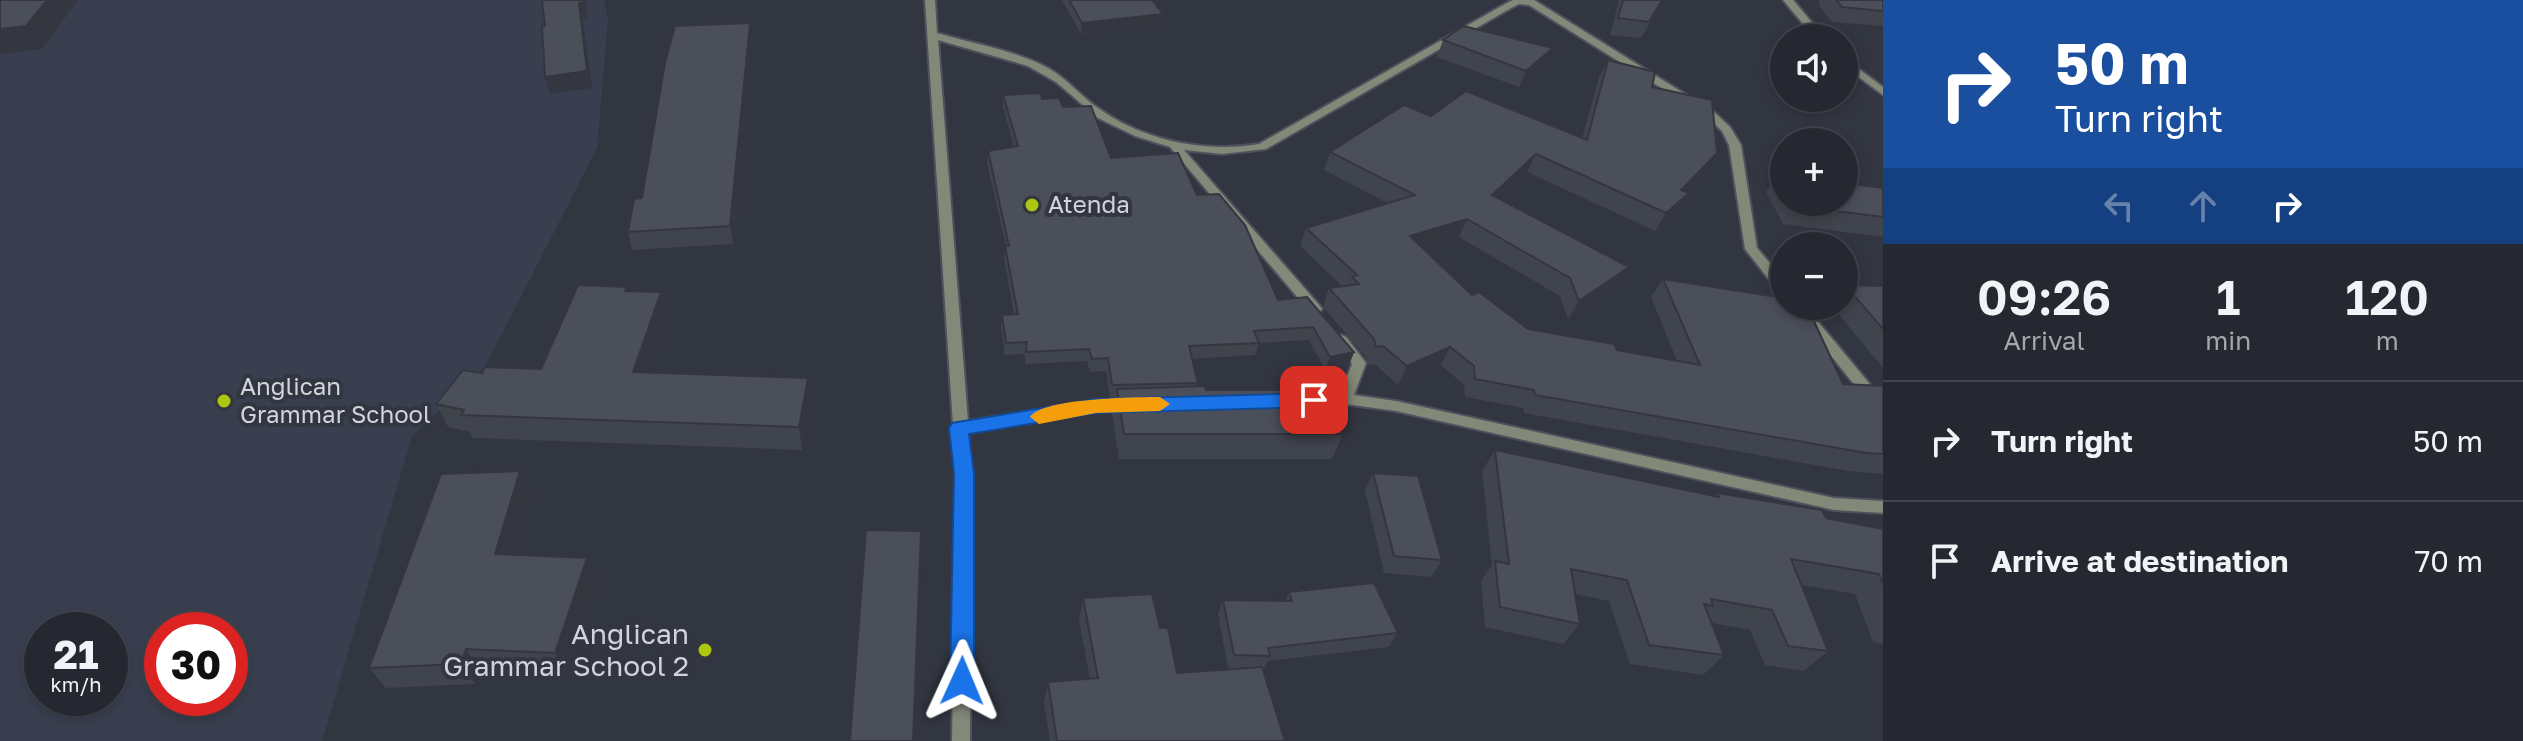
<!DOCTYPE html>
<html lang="en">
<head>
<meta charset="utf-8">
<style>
	:root { --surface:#262831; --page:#32343d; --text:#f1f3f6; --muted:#a4a6ab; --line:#42444d }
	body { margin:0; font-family:"Golos Text",sans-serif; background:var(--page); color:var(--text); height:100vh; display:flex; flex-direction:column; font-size:30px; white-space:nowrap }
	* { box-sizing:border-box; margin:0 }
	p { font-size:26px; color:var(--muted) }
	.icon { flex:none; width:44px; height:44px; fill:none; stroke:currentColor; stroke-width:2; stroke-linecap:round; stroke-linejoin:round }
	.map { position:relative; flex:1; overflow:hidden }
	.details { display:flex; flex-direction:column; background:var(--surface); width:640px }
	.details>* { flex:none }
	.banner { background:#1a4fa0; color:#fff; overflow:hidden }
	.buttons { position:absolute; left:1770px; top:24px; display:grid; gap:16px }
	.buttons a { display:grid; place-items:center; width:88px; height:88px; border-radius:50%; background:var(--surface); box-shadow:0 4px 12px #0003,0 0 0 2px var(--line); font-size:40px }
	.speed { position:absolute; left:24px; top:612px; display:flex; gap:16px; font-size:40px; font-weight:700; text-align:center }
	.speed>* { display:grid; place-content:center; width:104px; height:104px; border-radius:50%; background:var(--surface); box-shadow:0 4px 12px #0003,0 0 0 2px var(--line); line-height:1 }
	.speed small { font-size:20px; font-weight:400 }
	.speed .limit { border:12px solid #d22; background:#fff; color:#111 }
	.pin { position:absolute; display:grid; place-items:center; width:68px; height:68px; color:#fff; margin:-34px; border-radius:16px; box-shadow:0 4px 12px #0006 }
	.me { position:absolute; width:88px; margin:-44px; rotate:1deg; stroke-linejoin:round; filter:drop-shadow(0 0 6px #0008) }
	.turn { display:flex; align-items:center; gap:28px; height:168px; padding:0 40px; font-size:36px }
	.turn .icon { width:104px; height:104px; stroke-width:2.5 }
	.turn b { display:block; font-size:56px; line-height:68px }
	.lanes { display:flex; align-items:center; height:76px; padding:0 40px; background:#0003; justify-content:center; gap:40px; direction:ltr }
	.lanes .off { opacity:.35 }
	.eta { display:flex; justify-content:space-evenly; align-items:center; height:136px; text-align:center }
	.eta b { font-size:48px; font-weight:600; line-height:56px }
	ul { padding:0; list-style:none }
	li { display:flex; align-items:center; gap:24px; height:120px; padding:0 40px; border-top:2px solid var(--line) }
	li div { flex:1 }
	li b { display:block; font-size:30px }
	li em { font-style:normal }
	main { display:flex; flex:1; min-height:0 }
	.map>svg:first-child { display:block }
</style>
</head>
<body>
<main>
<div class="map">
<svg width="1883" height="741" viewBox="0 0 1883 741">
	<rect width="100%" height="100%" fill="#323641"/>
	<path fill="#393f4f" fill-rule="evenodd" d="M0 0H604L608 20 597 148 485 367 412 436 322 741H0ZM42 630H110V698H42ZM162 630H230V698H162Z"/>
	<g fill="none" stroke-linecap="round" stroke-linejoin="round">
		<g stroke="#4f525d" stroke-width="4">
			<g id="minor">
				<path d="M925 0H935L937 33C974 44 1014 50 1048 68 1068 79 1082 98 1101 110 1145 141 1206 153 1259 144L1505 4 1513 0H1534L1714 112 1730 127 1741 145 1757 248 1784 280V293L1779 292 1745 249 1729 145 1722 131 1706 116 1529 5 1519 4 1511 8 1266 149 1222 154 1184 150 1320 306 1322 309 1320 312H1310L1170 147 1135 136 1098 118 1056 82 1028 66 938 40 968 421 1096 401 1130 400 1135 401 1137 405 1135 409 1130 410 1096 411 968 432 972 473 970 741H952L956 473 952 428 953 425Z"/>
				<polygon points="1783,0 1793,0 1825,38 1815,38"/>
				<polygon points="1844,58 1883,87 1883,95 1844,66"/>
				<polygon points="1791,306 1805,306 1883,400 1883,415 1878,414"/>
				<polygon points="1341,335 1346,337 1366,363 1354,395 1396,401 1834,498 1883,501 1883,513 1834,510 1396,411 1345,404 1306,404 1304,400 1306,396 1340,394 1352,364 1334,340"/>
			</g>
		</g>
		<use href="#minor" fill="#848878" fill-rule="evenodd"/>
	</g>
	<g fill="#40444d">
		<polygon points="1062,0 1152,0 1163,14 1161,25 1081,34"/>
		<polygon points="1619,0 1663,0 1641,38 1610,35"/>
		<polygon points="1819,0 1883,0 1883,26 1832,22 1820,7"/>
		<polygon points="750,23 752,39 733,244 632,250 628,232 642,198"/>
		<polygon points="1443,40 1546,64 1519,87 1437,57"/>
		<polygon points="1608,60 1652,87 1705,171 1685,191 1689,193 1677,211 1655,231 1527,172 1499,198 1617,285 1568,319 1560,296 1459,237 1423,248 1472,295 1528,329 1617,350 1677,361 1651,297 1663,279 1843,384 1883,386 1883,474 1848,471 1524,413 1523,408 1465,397 1464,385 1441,365 1398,385 1375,364 1368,365 1366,357 1323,307 1329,288 1342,286 1300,246 1306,228 1388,203 1324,170 1330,152 1431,116 1582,139 1599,77"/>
		<polygon points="1003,95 1042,99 1063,107 1111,158 1197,195 1278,300 1354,352 1349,365 1325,369 1309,340 1259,343 1255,355 1192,359 1198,383 1197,386 1343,434 1332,459 1119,459 1112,414 1115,397 1110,398 1106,371 1090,372 1087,361 1025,364 1025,354 1005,355 1001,328 1002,315 1014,314 1004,259 1006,246 987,163 988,151 1014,147 1003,107"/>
		<polygon points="1778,175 1784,176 1784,202 1844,202 1883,188 1883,237 1783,224 1766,192"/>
		<polygon points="1845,285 1883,286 1883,368 1832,306 1844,306 1844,287"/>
		<polygon points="628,291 661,292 667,316 648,372 808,378 812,401 802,450 473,438 470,432 448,427 436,404 482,373 541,369"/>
		<polygon points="1495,450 1715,496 1717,493 1826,518 1883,529 1883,644 1873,642 1855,594 1802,585 1828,651 1804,671 1765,665 1750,630 1712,623 1724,655 1703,675 1630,664 1609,601 1575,594 1580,624 1563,644 1485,627 1481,581 1492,565 1482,471"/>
		<polygon points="1373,473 1442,560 1431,577 1384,573 1365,490"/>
		<polygon points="531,494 513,555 597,580 566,673 479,669 475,684 386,688 369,668"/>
		<polygon points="1289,592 1398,633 1389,647 1268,661 1263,670 1285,741 1050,741 1044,703 1048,682 1090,679 1079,621 1083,598 1160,628 1177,673 1228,669 1218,614 1223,600 1285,601"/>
	</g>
	<g fill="#34373f">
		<polygon points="47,0 78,0 42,49 0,54 0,29"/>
		<polygon points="583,0 585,0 588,18 583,19 592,88 550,94 545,77 579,3"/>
		<polygon points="1163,14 1161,25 1081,34 1082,23"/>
		<polygon points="750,23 752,39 733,244 730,226"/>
		<polygon points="1553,48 1546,64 1519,87 1526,71"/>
		<polygon points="1717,153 1705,171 1669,208 1681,190"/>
		<polygon points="1536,154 1527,172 1484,213 1492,195"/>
		<polygon points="1689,193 1677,211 1655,231 1666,213"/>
		<polygon points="1467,219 1459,237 1403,254 1410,236"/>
		<polygon points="1629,267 1617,285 1568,319 1579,301"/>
		<polygon points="661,292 667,316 640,395 633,372"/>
		<polygon points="1450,347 1441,365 1398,385 1407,366"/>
		<polygon points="1354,352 1349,365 1325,369 1330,357"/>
		<polygon points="808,378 812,401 802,450 799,427"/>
		<polygon points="520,471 531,494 507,576 495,554"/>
		<polygon points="921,531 921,555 915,741 913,741"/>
		<polygon points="587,558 597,580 566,673 555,653"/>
		<polygon points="466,649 479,669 475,684 461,664"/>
	</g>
	<g fill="#4b4f5a" stroke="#34373f" stroke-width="2">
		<polygon points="0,0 47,0 26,26 0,29"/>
		<polygon points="542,0 583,0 583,2 579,3 587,71 545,77 542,26 545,26"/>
		<polygon points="1069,0 1152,0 1163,14 1082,23"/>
		<polygon points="1623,0 1662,0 1649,22 1618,18"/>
		<polygon points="1836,0 1883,0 1883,11 1842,7"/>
		<polygon points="750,23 730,226 628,232 634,199 642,198 665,63 675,26"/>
		<polygon points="1463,26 1553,48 1526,71 1443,40"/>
		<polygon points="1608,60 1655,72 1652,87 1712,100 1717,153 1681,190 1689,193 1666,213 1536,154 1492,195 1629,267 1579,301 1570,278 1467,219 1410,236 1472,295 1479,292 1528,329 1614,344 1617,350 1700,365 1663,279 1784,298 1784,306 1807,306 1843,384 1883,386 1883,454 1866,453 1535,395 1534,390 1475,379 1474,366 1450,347 1407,366 1383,346 1376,347 1374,339 1329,288 1359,284 1352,277 1357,275 1306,228 1415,195 1330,152 1404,105 1431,116 1466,91 1587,140"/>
		<polygon points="1040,93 1042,99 1059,98 1063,107 1091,106 1111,158 1178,153 1197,195 1219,194 1245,225 1278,300 1307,297 1354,352 1330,357 1313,327 1254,331 1259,343 1189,346 1198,383 1112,385 1108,358 1092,359 1089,349 1026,352 1027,342 1006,343 1002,315 1018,314 1005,246 1009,246 988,151 1018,146 1003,95"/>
		<polygon points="1778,175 1784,176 1784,185"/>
		<polygon points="1844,183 1883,188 1883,217 1796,206 1794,202 1844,202"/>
		<polygon points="578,285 627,287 625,291 661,292 633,372 808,378 799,427 461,415 464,410 436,404 463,370 482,373 485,367 541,369"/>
		<polygon points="1845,285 1883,286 1883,329"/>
		<polygon points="1205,386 1206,390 1327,390 1343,434 1124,434 1117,389"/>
		<polygon points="1495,450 1719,497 1717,493 1822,510 1826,518 1883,529 1883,584 1879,574 1791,559 1828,651 1788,646 1772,610 1711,599 1713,606 1704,604 1724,655 1649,645 1627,580 1571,569 1580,624 1500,607 1495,561 1509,564"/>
		<polygon points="520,471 495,554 587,558 555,653 466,649 461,664 369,668 441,474"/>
		<polygon points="1373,473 1418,476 1442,560 1394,556"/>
		<polygon points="866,530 921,531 913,741 850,741"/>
		<polygon points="1374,583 1398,633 1268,648 1270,656 1234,655 1223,600 1292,601 1289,592"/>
		<polygon points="1152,594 1160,628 1168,628 1177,673 1262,667 1285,741 1057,741 1048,682 1098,678 1083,598"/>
	</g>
	<polygon fill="#1a73e8" stroke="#114b97" stroke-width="2" points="1314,393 1324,400 1314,407 1096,413 969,434 974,473 974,681 970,689 962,692 953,689 950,681 954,473 949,428 952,423 1096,399"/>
	<path fill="#f59e0b" d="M1160 397 1170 404 1160 411 1096 413 1039 424 1030 417C1042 398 1137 397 1160 397Z"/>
	<g fill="#adc60f" stroke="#323641" stroke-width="3">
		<circle cx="1032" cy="205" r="8"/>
		<circle cx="224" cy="401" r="8"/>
		<circle cx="705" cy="650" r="8"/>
	</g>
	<g text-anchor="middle" stroke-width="8" stroke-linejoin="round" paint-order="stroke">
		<g font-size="24" fill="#d1d4da" stroke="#323641" text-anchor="start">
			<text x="1048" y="213">Atenda</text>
			<text x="240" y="395">Anglican<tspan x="240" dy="28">Grammar School</tspan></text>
		</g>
		<g font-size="28" fill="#d1d4da" stroke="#323641" text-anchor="end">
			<text x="689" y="644">Anglican<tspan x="689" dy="32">Grammar School 2</tspan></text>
		</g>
	</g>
</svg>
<div class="buttons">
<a><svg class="icon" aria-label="sound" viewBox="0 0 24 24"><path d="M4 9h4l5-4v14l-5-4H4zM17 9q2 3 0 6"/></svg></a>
<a>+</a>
<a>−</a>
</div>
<div class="speed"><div>21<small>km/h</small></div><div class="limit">30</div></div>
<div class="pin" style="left:1314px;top:400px;background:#d93025"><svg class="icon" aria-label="arrive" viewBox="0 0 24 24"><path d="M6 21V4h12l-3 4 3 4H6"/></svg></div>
<svg class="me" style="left:962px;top:681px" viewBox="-20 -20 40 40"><path d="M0-17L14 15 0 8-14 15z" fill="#1a73e8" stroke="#fff" stroke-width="4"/></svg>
</div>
<section class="details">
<div class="banner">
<div class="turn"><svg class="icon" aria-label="right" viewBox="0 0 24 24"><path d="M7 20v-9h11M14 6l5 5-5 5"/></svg><div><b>50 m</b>Turn right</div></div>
<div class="lanes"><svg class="icon off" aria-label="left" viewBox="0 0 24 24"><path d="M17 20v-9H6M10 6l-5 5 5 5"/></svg><svg class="icon off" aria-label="ahead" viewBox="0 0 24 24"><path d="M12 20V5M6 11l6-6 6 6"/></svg><svg class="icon" aria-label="right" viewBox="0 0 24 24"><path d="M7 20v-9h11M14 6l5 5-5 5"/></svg></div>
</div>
<div class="eta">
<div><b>09:26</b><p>Arrival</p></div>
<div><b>1</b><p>min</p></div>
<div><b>120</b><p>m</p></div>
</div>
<ul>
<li><svg class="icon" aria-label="right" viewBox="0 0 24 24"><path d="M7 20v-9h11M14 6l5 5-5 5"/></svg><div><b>Turn right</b></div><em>50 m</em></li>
<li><svg class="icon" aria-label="arrive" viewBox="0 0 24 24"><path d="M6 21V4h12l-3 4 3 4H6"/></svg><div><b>Arrive at destination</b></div><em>70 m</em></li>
</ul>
</section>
</main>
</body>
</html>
